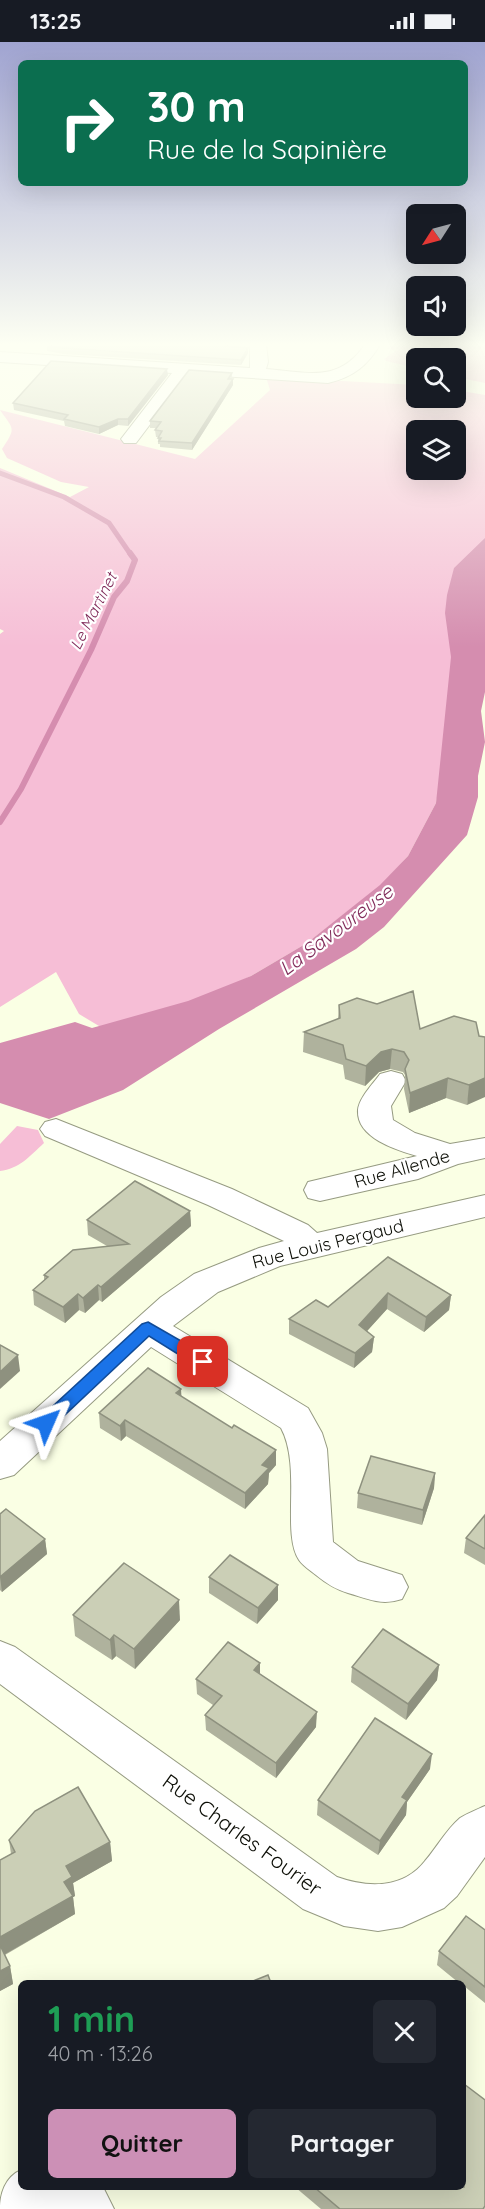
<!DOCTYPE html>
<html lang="fr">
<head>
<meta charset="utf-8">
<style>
	:root { --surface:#171b24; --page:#242831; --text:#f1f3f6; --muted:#9ea1a6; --accent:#cc90b6 }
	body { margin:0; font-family:Quicksand,sans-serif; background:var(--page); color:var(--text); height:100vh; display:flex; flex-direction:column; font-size:22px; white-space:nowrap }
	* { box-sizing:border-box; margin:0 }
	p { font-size:20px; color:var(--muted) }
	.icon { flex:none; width:33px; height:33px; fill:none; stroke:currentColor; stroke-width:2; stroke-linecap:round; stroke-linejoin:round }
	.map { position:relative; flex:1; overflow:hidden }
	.side { position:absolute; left:18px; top:1938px; width:448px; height:210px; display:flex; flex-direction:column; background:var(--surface); border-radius:9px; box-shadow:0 6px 24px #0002 }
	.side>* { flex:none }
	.hud { position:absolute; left:18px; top:18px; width:450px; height:126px; border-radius:9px; box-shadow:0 6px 24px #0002; background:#0b6e4f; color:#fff; overflow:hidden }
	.needle { width:39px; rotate:234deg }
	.fabs { position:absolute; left:406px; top:162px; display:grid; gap:12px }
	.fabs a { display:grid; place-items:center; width:60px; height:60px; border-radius:9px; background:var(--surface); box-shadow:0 6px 24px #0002; font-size:30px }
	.pin { position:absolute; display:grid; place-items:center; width:51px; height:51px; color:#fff; margin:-26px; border-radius:12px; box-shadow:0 3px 9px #0006 }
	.me { position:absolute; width:66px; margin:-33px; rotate:47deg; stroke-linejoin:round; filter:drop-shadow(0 0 4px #0008) }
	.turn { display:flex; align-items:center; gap:21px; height:126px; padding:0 30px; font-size:27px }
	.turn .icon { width:78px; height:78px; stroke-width:2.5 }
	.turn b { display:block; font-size:42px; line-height:51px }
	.round { display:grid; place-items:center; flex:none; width:63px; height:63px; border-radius:9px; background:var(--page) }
	.summary { display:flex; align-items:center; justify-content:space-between; height:102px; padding:0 30px }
	h1 { font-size:36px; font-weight:800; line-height:45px; color:#1e9e55 }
	.primary-button { display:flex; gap:12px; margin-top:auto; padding:12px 30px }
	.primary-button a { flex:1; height:69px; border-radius:9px; background:var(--accent); color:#111; font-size:24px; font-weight:800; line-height:69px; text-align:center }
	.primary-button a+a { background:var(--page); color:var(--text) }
	.status { display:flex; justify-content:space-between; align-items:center; height:42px; padding:0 30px; background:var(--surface); direction:ltr }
	.status svg { height:16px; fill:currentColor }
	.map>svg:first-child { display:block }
</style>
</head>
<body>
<div class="status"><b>13:25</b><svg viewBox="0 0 49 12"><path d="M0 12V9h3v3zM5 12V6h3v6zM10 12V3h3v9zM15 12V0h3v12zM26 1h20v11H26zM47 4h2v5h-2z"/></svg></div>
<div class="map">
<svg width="485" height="2167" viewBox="0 0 485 2167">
	<rect width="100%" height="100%" fill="#faffe4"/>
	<g fill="#f6bed6" fill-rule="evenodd">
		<polygon points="390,301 485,301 485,341 456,335 456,316 417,316 417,326 386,319 384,317 397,308 387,307"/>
		<path d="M266 335 417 343V356H456V348L485 353V504L436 761 408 814 381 843 307 901 251 934 139 987 99 984 79 972 56 930 0 965V592L4 589 0 587V426L70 455 89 445 61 440 7 416 2 407C17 385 13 387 0 368L195 417 270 348ZM417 388H456V428H417Z"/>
		<path d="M17 1084 38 1088 44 1101C30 1114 19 1127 0 1129V1102Z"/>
	</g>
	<polygon fill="#d58daf" points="485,496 485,650 481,669 485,700 478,734 478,755 467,793 384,885 356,907 219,987 123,1048 49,1077 0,1061 0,1001 75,980 92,986 188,959 251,934 307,901 380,843 408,814 436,761 451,615 445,571 447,553 454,526"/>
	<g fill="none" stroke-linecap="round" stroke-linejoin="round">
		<polyline stroke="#d58daf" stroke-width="5" points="0,431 64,455 109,481 131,513"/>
		<polyline stroke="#d58daf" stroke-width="6" points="0,780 21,747 91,608 114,555 127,539 135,518 130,511"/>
		<g stroke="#969b82" stroke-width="2">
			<g id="minor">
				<path d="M250 301H266L268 320 266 327C308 330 339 342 366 301H381C368 323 354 335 328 341L188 332 136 401H124L121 397 172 331 0 320V310L250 326Z"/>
				<path d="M391 1029 402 1032 406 1039 391 1064 393 1078 415 1091 450 1102 485 1096V1116L458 1122 418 1137 320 1159 308 1156 304 1148 308 1140 417 1114C397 1108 356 1096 358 1068 359 1056 373 1042 380 1032Z"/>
				<path d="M56 1077 232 1147 308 1183 317 1191 485 1153V1175L280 1224 218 1250 173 1284 308 1366 322 1391 327 1407 333 1500 358 1519 402 1533 408 1545 402 1557C381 1564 369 1557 348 1551 335 1547 327 1542 316 1533 311 1529 303 1524 299 1518 281 1491 302 1425 281 1386L151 1305 14 1433 0 1437V1399L161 1255 194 1232 259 1206 284 1199 208 1163 45 1094 40 1087 45 1080Z"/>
				<path d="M0 1599 15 1605 337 1835C368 1846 403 1847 425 1819 437 1805 446 1788 460 1776 468 1771 476 1768 485 1764V1815L457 1854 444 1866 402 1885 378 1889 344 1884 303 1867 0 1642Z"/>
				<path d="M21 2128V2145H103L114 2167H0C0 2152 5 2135 21 2128Z"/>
			</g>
		</g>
		<use href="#minor" fill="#fff" fill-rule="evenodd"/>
	</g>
	<g fill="#afb29d">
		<polygon points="48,301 233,301 230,305 248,311 241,323 64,312 47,309 47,303"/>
		<polygon points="232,331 232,337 233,337 233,343 192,408 160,405 160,402 158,402 158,395 156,395 155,388 157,386 150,386 150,379"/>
		<polygon points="168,333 128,384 118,383 99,392 65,384 64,379 14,368 13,361"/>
		<polygon points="339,963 420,987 479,994 467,1063 446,1056 409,1071 404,1047 405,1033 403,1030 390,1027 379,1030 365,1044 345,1037 343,1023 303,1010 304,990 338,977"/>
		<polygon points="190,1169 191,1184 102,1260 99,1258 85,1271 79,1268 65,1281 34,1263 33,1248 44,1238 44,1233 107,1204 88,1193 87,1178"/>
		<polygon points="388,1215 451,1253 449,1268 424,1290 387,1267 367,1289 374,1295 372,1310 354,1326 289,1292 289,1277 328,1265"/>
		<polygon points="182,1355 276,1423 269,1431 268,1442 245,1467 126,1394 121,1399 100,1386 99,1371"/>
		<polygon points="435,1431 434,1446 422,1483 357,1466 358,1451"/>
		<polygon points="0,1472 45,1497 47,1512 2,1550 0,1548"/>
		<polygon points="485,1473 485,1523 464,1511 466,1496"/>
		<polygon points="209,1535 278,1543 278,1558 257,1582 209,1551"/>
		<polygon points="73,1573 180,1578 135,1627 116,1614 112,1618 75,1594"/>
		<polygon points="260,1621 260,1633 316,1685 276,1736 206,1688 205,1673 213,1663 197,1652 196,1637"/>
		<polygon points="439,1623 437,1638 406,1678 351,1640 352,1625"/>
		<polygon points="430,1727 407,1760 406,1773 378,1813 317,1773 318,1758"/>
		<polygon points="9,1798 110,1800 112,1819 73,1841 75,1854 73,1855 75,1872 5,1913 10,1924 13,1942 0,1949 0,1818 11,1812"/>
		<polygon points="485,1888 485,1961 464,1944 464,1941 459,1941 437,1923 439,1909"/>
		<polygon points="295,2145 464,2145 485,2167 321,2167"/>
	</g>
	<g fill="#8e917f">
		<polygon points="228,301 233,301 225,310 225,304"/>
		<polygon points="248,306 248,311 241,323 241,318"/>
		<polygon points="167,327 168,333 128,384 128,377"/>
		<polygon points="233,337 233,343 192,408 192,401"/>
		<polygon points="118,377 118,383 99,392 99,385"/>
		<polygon points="392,1007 390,1027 379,1030 365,1044 366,1024 381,1010"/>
		<polygon points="485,1021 485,1055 467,1063 469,1043"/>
		<polygon points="448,1036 446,1056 409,1071 410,1051"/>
		<polygon points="190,1169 191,1184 102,1260 101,1245"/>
		<polygon points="98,1243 99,1258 85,1271 83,1256"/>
		<polygon points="388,1251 387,1267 358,1299 359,1283"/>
		<polygon points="78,1252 79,1268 65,1281 63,1265"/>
		<polygon points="451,1253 449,1268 424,1290 426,1275"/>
		<polygon points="374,1295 372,1310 354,1326 355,1311"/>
		<polygon points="18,1313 20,1329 0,1347 0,1330"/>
		<polygon points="181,1347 182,1362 176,1351"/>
		<polygon points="125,1378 126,1394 121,1399 120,1384"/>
		<polygon points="276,1408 276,1423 269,1431 268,1442 245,1467 245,1451 262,1423"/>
		<polygon points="435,1431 434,1446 422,1483 423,1468"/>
		<polygon points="45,1497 47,1512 2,1550 0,1535"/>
		<polygon points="278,1543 278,1558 257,1582 258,1566"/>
		<polygon points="179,1558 180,1578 135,1627 134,1607"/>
		<polygon points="114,1593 116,1614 112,1618 110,1598"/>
		<polygon points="260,1621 260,1636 254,1628"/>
		<polygon points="439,1623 437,1638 406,1678 408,1662"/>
		<polygon points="317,1670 316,1685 276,1736 276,1721"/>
		<polygon points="432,1712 430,1727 407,1760 406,1773 378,1813 380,1799 402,1755"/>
		<polygon points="110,1800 112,1819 73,1841 75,1854 73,1855 75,1872 0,1915 0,1895 66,1824"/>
		<polygon points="10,1924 13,1942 0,1949 0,1929"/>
	</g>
	<g fill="#cbcfb6" stroke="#8e917f" stroke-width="1.5">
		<polygon points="48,301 228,301 225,304 248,306 241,318 64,306 47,303"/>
		<polygon points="51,319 167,327 128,377 118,377 99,385 64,377 68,373 13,361"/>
		<polygon points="189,328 232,331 228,337 233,337 192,401 159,399 161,396 158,396 162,389 155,388 161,380 150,379"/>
		<polygon points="413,949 420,987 454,974 476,980 479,994 485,995 485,1036 469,1043 448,1036 410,1051 405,1027 409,1018 404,1010 392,1007 381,1010 366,1024 346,1017 343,1003 304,990 340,976 339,963 357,956 377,962"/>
		<polygon points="135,1139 190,1169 101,1245 98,1243 83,1256 78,1252 63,1265 33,1248 48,1235 44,1233 73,1208 129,1202 87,1178"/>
		<polygon points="388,1215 451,1253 426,1275 388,1251 359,1283 374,1295 355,1311 289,1277 316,1258 328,1265"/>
		<polygon points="0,1303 18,1313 0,1330"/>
		<polygon points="148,1326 181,1347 176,1351 232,1386 234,1383 276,1408 262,1423 269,1426 245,1451 125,1378 120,1384 99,1371"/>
		<polygon points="371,1414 435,1431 423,1468 358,1451"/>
		<polygon points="6,1467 45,1497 0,1535 0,1472"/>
		<polygon points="485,1473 485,1507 466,1496"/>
		<polygon points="230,1513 278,1543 258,1566 209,1535"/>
		<polygon points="124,1521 179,1558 134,1607 114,1593 110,1598 73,1573"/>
		<polygon points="383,1587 439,1623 408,1662 352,1625"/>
		<polygon points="228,1600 260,1621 254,1628 317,1670 276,1721 205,1673 222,1654 196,1637"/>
		<polygon points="375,1676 432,1712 402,1755 407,1758 380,1799 318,1758"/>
		<polygon points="78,1745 110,1800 66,1824 72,1835 64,1840 73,1854 0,1895 0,1818 15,1810 9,1798 35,1769"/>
		<polygon points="466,1874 485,1888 485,1945 439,1909"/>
		<polygon points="0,1903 10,1924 0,1929"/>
		<polygon points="268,1933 271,1941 248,1941"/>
		<polygon points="464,2042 485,2058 485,2164 483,2167 340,2167 314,2145 464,2145"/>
	</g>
	<linearGradient id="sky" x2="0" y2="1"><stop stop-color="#a0a4d1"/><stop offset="0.5" stop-color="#fdfff3"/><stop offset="1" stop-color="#fdfff3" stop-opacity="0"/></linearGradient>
	<rect width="485" height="605" fill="url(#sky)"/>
	<polygon fill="#1a73e8" stroke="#114b97" stroke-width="1.5" points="148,1280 209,1315 211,1320 209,1324 197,1324 149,1294 52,1385 46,1387 40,1385 38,1381 40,1376 142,1282"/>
	<g text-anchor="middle" stroke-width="4.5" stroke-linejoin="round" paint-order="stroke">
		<g font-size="16" font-style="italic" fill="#812c5a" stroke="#fff">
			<text transform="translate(93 569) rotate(-63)" y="6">Le Martinet</text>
		</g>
		<g font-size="18" fill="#0c0e06" stroke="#fff">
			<text transform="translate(402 1127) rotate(-16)" y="6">Rue Allende</text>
			<text transform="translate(328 1202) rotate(-14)" y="6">Rue Louis Pergaud</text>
		</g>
		<g font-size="20" font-style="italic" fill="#812c5a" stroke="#fff">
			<text transform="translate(336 888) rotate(-37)" y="7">La Savoureuse</text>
		</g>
		<g font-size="21" fill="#0c0e06" stroke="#fff">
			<text transform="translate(242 1793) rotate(36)" y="7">Rue Charles Fourier</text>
		</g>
	</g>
</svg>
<div class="fabs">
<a><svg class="needle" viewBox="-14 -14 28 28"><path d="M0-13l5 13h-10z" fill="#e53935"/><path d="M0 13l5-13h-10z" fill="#9ea1a6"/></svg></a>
<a><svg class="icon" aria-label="sound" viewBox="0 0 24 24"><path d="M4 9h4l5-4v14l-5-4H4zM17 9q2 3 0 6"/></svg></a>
<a><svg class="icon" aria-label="search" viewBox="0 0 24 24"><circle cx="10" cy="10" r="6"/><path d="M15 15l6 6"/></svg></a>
<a><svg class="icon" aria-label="layers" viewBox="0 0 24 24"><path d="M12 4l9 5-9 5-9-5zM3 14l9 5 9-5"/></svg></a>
</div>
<div class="pin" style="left:203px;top:1320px;background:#d93025"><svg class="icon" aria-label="arrive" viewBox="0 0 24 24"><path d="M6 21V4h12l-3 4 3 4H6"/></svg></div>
<svg class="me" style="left:46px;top:1381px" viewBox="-20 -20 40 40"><path d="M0-17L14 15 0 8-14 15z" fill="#1a73e8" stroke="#fff" stroke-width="4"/></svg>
<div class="hud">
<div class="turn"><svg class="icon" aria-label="right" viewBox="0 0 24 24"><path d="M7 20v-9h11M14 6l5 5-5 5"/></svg><div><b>30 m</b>Rue de la Sapinière</div></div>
</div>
<section class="side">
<div class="summary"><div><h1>1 min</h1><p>40 m · 13:26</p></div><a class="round"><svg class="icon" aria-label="close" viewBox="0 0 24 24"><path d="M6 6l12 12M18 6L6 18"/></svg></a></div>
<div class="primary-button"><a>Quitter</a><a>Partager</a></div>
</section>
</div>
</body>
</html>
